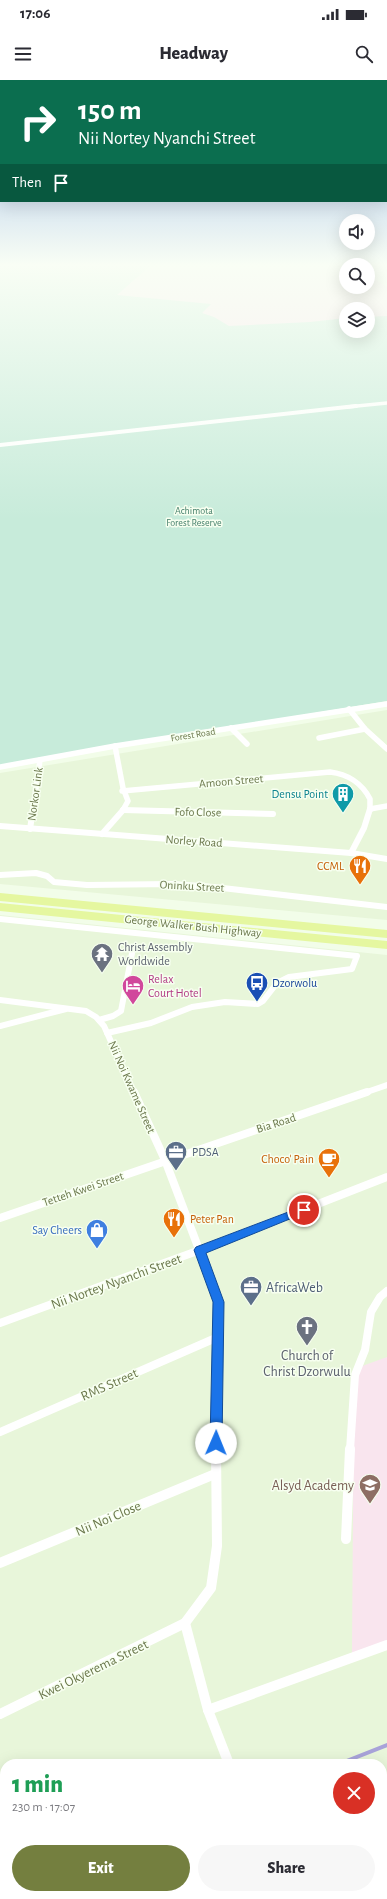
<!DOCTYPE html>
<html lang="en">
<head>
<meta charset="utf-8">
<style>
	:root { --surface:#fff; --page:#f7f7f7; --text:#2b2b33; --muted:#7c7c81; --accent:#747f3f }
	body { margin:0; font-family:"Alegreya Sans",sans-serif; background:var(--page); color:var(--text); height:100vh; display:flex; flex-direction:column; font-size:15px; white-space:nowrap }
	* { box-sizing:border-box; margin:0 }
	p { font-size:13px; color:var(--muted) }
	.icon { flex:none; width:22px; height:22px; fill:none; stroke:currentColor; stroke-width:2; stroke-linecap:round; stroke-linejoin:round }
	.map { position:relative; flex:1; overflow:hidden }
	.drawer { position:absolute; left:0px; top:1679px; width:387px; height:140px; display:flex; flex-direction:column; background:var(--surface); border-radius:16px 16px 0 0; box-shadow:0 4px 16px #0002 }
	.drawer>* { flex:none }
	.top-card { position:absolute; left:0px; top:0px; width:387px; height:122px; box-shadow:0 4px 16px #0002; background:#0b6e4f; color:#fff; overflow:hidden }
	.fabs { position:absolute; left:339px; top:134px; display:grid; gap:8px }
	.fabs a { display:grid; place-items:center; width:36px; height:36px; border-radius:50%; background:var(--surface); box-shadow:0 4px 16px #0002; font-size:20px }
	.pin { position:absolute; display:grid; place-items:center; width:34px; height:34px; color:#fff; margin:-17px; border:2px solid #fff; border-radius:50%; box-shadow:0 1px 4px #0007 }
	.me { position:absolute; width:44px; margin:-22px; rotate:1deg; stroke-linejoin:round; filter:drop-shadow(0 0 3px #0008) }
	.turn { display:flex; align-items:center; gap:14px; height:84px; padding:0 12px; font-size:18px }
	.turn .icon { width:52px; height:52px; stroke-width:2.5 }
	.turn b { display:block; font-size:28px; line-height:34px }
	.then { display:flex; align-items:center; height:38px; padding:0 12px; background:#0003; gap:8px; font-size:15px }
	.round { display:grid; place-items:center; flex:none; width:42px; height:42px; border-radius:21px; background:var(--page) }
	.summary { display:flex; align-items:center; justify-content:space-between; height:68px; padding:0 12px }
	h1 { font-size:24px; font-weight:800; line-height:30px; color:#1e9e55 }
	.primary-button { display:flex; gap:8px; margin-top:auto; padding:8px 12px }
	.primary-button a { flex:1; height:46px; border-radius:24px; background:var(--accent); color:#fff; font-size:16px; font-weight:800; line-height:46px; text-align:center }
	.primary-button a+a { background:var(--page); color:var(--text) }
	.status { display:flex; justify-content:space-between; align-items:center; height:28px; padding:0 20px; background:var(--surface); direction:ltr }
	.status svg { height:11px; fill:currentColor }
	header { display:flex; justify-content:space-between; align-items:center; height:52px; padding:0 12px; background:var(--surface); font-size:18px; font-weight:800 }
	.map>svg:first-child { display:block }
</style>
</head>
<body>
<div class="status"><b>17:06</b><svg viewBox="0 0 49 12"><path d="M0 12V9h3v3zM5 12V6h3v6zM10 12V3h3v9zM15 12V0h3v12zM26 1h20v11H26zM47 4h2v5h-2z"/></svg></div>
<header><svg class="icon" aria-label="menu" viewBox="0 0 24 24"><path d="M4 6h16M4 12h16M4 18h16"/></svg>Headway<svg class="icon" aria-label="search" viewBox="0 0 24 24"><circle cx="10" cy="10" r="6"/><path d="M15 15l6 6"/></svg></header>
<div class="map">
<svg width="387" height="1819" viewBox="0 0 387 1819">
	<rect width="100%" height="100%" fill="#f2fde9"/>
	<g fill="#e8f6da" fill-rule="evenodd">
		<polygon points="387,630 387,840 0,804 0,693"/>
		<path d="M0 835 387 875V1819H0ZM5 1684H382V1814H5Z"/>
	</g>
	<g fill="#f9e5ee" fill-rule="evenodd">
		<path d="M57 186H346V207H368V194L387 207V264L146 286ZM346 229H368V251H346Z"/>
		<polygon points="387,1277 387,1560 352,1574 354,1289"/>
	</g>
	<polygon fill="#c7ebda" points="0,186 150,186 117,215 211,224 202,233 214,237 229,246 310,242 346,238 346,251 368,251 368,237 387,236 387,621 0,685"/>
	<g fill="none" stroke-linecap="round" stroke-linejoin="round">
		<g stroke="#a8a3d9" stroke-width="4">
			<polyline points="339,1684 387,1665"/>
			<polyline points="5,1819 18,1814"/>
		</g>
		<polyline stroke="#fff" stroke-width="3.5" points="347,327 387,323"/>
		<polyline stroke="#fff" stroke-width="4" points="0,365 356,326"/>
		<g stroke="#fff" stroke-width="5.5">
			<polyline points="349,629 365,649 387,669"/>
			<polyline points="231,648 247,664"/>
			<polyline points="319,658 365,649"/>
			<polyline points="115,666 123,708 128,721 123,730"/>
			<polyline points="0,687 115,666 387,624"/>
			<path d="M122 711 330 692C347 694 362 703 370 719V730"/>
			<polyline points="370,729 387,726"/>
			<polyline points="33,730 40,680"/>
		</g>
		<g stroke="#fff" stroke-width="6">
			<polyline points="123,730 273,734"/>
			<polyline points="0,746 351,773 387,779"/>
			<polyline points="30,749 33,729"/>
			<polyline points="102,754 124,729"/>
			<polyline points="351,773 364,748 370,729"/>
			<polyline points="0,795 36,793 47,796 54,802 87,805 172,804 214,807 387,827"/>
			<polyline points="0,839 357,876 352,889 289,897 277,903 263,921 258,924 225,922 192,927 151,943 107,953"/>
			<polyline points="0,920 86,931 96,937 104,946 134,1013"/>
			<polyline points="99,940 113,936 121,931 133,868"/>
			<polyline points="0,946 66,929"/>
			<polyline points="364,1013 387,1005"/>
		</g>
		<g stroke="#fff" stroke-width="8">
			<polyline points="134,1012 165,1080 219,1222 216,1370"/>
			<polyline points="0,1138 367,1012"/>
			<polyline points="0,1243 200,1170 387,1097"/>
			<polyline points="0,1352 218,1257"/>
			<polyline points="350,1370 355,1295 365,1270 371,1232 380,1217 387,1211"/>
		</g>
		<g stroke="#fff" stroke-width="10">
			<polyline points="346,1459 350,1369"/>
			<polyline points="0,1483 215,1394"/>
			<polyline points="185,1543 208,1630 229,1684"/>
			<polyline points="208,1630 387,1565"/>
			<polyline points="0,1634 185,1543 211,1508 217,1466 216,1369"/>
		</g>
		<polygon fill="#fff" fill-rule="evenodd" points="374,186 378,186 387,192 387,195"/>
		<g fill="#e5f7a0" fill-rule="evenodd">
			<polygon points="0,813 387,850 387,858 0,821"/>
			<polygon points="0,823 387,861 387,869 0,831"/>
		</g>
	</g>
	<linearGradient id="sky" x2="0" y2="1"><stop stop-color="#98b8e8"/><stop offset="0.42" stop-color="#f9fef5"/><stop offset="1" stop-color="#f9fef5" stop-opacity="0"/></linearGradient>
	<rect width="387" height="440" fill="url(#sky)"/>
	<polygon fill="#1a73e8" stroke="#114b97" points="304,1126 309,1130 307,1132 206,1173 224,1222 222,1363 220,1367 216,1368 211,1367 210,1363 213,1222 194,1170 196,1167"/>
	<defs>
		<g id="building-pin" transform="scale(1.15)"><path d="M0 17L-7.5 6A9.5 9.5 0 1 1 7.5 6Z" fill="#0f9aa8" stroke="#f7fff0"/><path d="M-4-6H4V6H1V3H-1V6H-4ZM-2.5-4.3h1.7v1.8h-1.7ZM.8-4.3h1.7v1.8H.8ZM-2.5-1h1.7V.8h-1.7ZM.8-1h1.7V.8H.8Z" fill="#fff"/></g>
		<g id="restaurant-pin" transform="scale(1.15)"><path d="M0 17L-7.5 6A9.5 9.5 0 1 1 7.5 6Z" fill="#e8710a" stroke="#f7fff0"/><path d="M-5-6h1v4h1v-4h1v4h1v-4h1v5L-1.5 .5V6h-2V.5L-5-1ZM5-6V6H3V1.5H1.5Q1.5-4 5-6Z" fill="#fff"/></g>
		<g id="temple-pin" transform="scale(1.15)"><path d="M0 17L-7.5 6A9.5 9.5 0 1 1 7.5 6Z" fill="#6b7280" stroke="#f7fff0"/><path d="M0-6L5-2H3V0L6.5 2.5H4V6H1.5V3h-3V6H-4V2.5H-6.5L-3 0V-2H-5Z" fill="#fff"/></g>
		<g id="bus-pin" transform="scale(1.15)"><path d="M0 17L-7.5 6A9.5 9.5 0 1 1 7.5 6Z" fill="#1a4fb4" stroke="#f7fff0"/><path d="M-5-6H5V4H4V6H2V4H-2V6H-4V4H-5ZM-3.5-4V0h7V-4ZM-3.5 1.2v1.5H-2V1.2ZM2 1.2v1.5H3.5V1.2Z" fill="#fff"/></g>
		<g id="hotel-pin" transform="scale(1.15)"><path d="M0 17L-7.5 6A9.5 9.5 0 1 1 7.5 6Z" fill="#d1479c" stroke="#f7fff0"/><path d="M-6-4.5h1.5V1H6V5H4.5V3h-9V5H-6ZM-4 0a1.8 1.8 0 1 1 3.6 0ZM.5 0V-2.5h3Q6-2.5 6 0Z" fill="#fff"/></g>
		<g id="office-pin" transform="scale(1.15)"><path d="M0 17L-7.5 6A9.5 9.5 0 1 1 7.5 6Z" fill="#5c6f8a" stroke="#f7fff0"/><path d="M-6-3h4V-5.5h4V-3h4V5H-6ZM-1-4.5V-3h2v-1.5ZM-6 0V1H6V0Z" fill="#fff"/></g>
		<g id="cafe-pin" transform="scale(1.15)"><path d="M0 17L-7.5 6A9.5 9.5 0 1 1 7.5 6Z" fill="#e8710a" stroke="#f7fff0"/><path d="M-5.5-4.5H6V0H3Q3 3.5 0 3.5H-2.5Q-5.5 3.5-5.5 0ZM3-3.2v2h1.7v-2ZM-6 4.5H4V6H-6Z" fill="#fff"/></g>
		<g id="shop-pin" transform="scale(1.15)"><path d="M0 17L-7.5 6A9.5 9.5 0 1 1 7.5 6Z" fill="#3f7fe0" stroke="#f7fff0"/><path d="M-5-2.5h2.3a2.7 3.5 0 0 1 5.4 0H5L5.5 6h-11ZM-1.5-2.5h3a1.5 2.3 0 0 0-3 0Z" fill="#fff"/></g>
		<g id="church-pin" transform="scale(1.15)"><path d="M0 17L-7.5 6A9.5 9.5 0 1 1 7.5 6Z" fill="#6b7280" stroke="#f7fff0"/><path d="M-1.2-6h2.4v3.5h3.3v2.4h-3.3V6h-2.4V-.1h-3.3v-2.4h3.3Z" fill="#fff"/></g>
		<g id="school-pin" transform="scale(1.15)"><path d="M0 17L-7.5 6A9.5 9.5 0 1 1 7.5 6Z" fill="#8d6e63" stroke="#f7fff0"/><path d="M0-5L7-2L0 1L-7-2ZM-4 1L0 2.5L4 1V4Q0 6-4 4Z" fill="#fff"/></g>
	</defs>
	<g fill-rule="evenodd">
		<use href="#building-pin" x="343" y="714"/>
		<use href="#restaurant-pin" x="360" y="786"/>
		<use href="#temple-pin" x="102" y="874"/>
		<use href="#bus-pin" x="257" y="903"/>
		<use href="#hotel-pin" x="133" y="906"/>
		<use href="#office-pin" x="176" y="1072"/>
		<use href="#cafe-pin" x="329" y="1079"/>
		<use href="#restaurant-pin" x="174" y="1139"/>
		<use href="#shop-pin" x="97" y="1150"/>
		<use href="#office-pin" x="251" y="1207"/>
		<use href="#church-pin" x="307" y="1247"/>
		<use href="#school-pin" x="370" y="1405"/>
	</g>
	<g text-anchor="middle" stroke-width="3" stroke-linejoin="round" paint-order="stroke">
		<g font-size="10" fill="#437e69" stroke="#f7fff0">
			<text x="194" y="434">Achimota<tspan x="194" dy="12">Forest Reserve</tspan></text>
		</g>
		<g font-size="10" fill="#6b784c" stroke="#f7fff0">
			<text transform="translate(193 654) rotate(-9)" y="4">Forest Road</text>
		</g>
		<g font-size="12" fill="#6b784c" stroke="#f7fff0">
			<text transform="translate(231 701) rotate(-5)" y="4">Amoon Street</text>
			<text transform="translate(35 714) rotate(-82)" y="4">Norkor Link</text>
			<text transform="translate(198 732) rotate(1)" y="4">Fofo Close</text>
			<text transform="translate(194 761) rotate(4)" y="4">Norley Road</text>
			<text transform="translate(192 806) rotate(3)" y="4">Oninku Street</text>
			<text transform="translate(193 846) rotate(6)" y="4">George Walker Bush Highway</text>
			<text transform="translate(132 1007) rotate(66)" y="4">Nii Noi Kwame Street</text>
			<text transform="translate(276 1043) rotate(-18)" y="4">Bia Road</text>
			<text transform="translate(83 1109) rotate(-19)" y="4">Tetteh Kwei Street</text>
		</g>
		<g font-size="12" fill="#0d838f" stroke="#f7fff0" text-anchor="end">
			<text x="328" y="718">Densu Point</text>
		</g>
		<g font-size="12" fill="#c56008" stroke="#f7fff0" text-anchor="end">
			<text x="344" y="790">CCML</text>
			<text x="314" y="1083">Choco' Pain</text>
			<text x="190" y="1143" text-anchor="start">Peter Pan</text>
		</g>
		<g font-size="12" fill="#5b616d" stroke="#f7fff0" text-anchor="start">
			<text x="118" y="871">Christ Assembly<tspan x="118" dy="14">Worldwide</tspan></text>
		</g>
		<g font-size="12" fill="#b23c85" stroke="#f7fff0" text-anchor="start">
			<text x="148" y="903">Relax<tspan x="148" dy="14">Court Hotel</tspan></text>
		</g>
		<g font-size="12" fill="#164399" stroke="#f7fff0" text-anchor="start">
			<text x="272" y="907">Dzorwolu</text>
		</g>
		<g font-size="12" fill="#4e5e75" stroke="#f7fff0" text-anchor="start">
			<text x="192" y="1076">PDSA</text>
		</g>
		<g font-size="12" fill="#366cbe" stroke="#f7fff0" text-anchor="end">
			<text x="82" y="1154">Say Cheers</text>
		</g>
		<g font-size="14" fill="#6b784c" stroke="#f7fff0">
			<text transform="translate(116 1201) rotate(-20)" y="5">Nii Nortey Nyanchi Street</text>
			<text transform="translate(109 1304) rotate(-24)" y="5">RMS Street</text>
			<text transform="translate(108 1438) rotate(-23)" y="5">Nii Noi Close</text>
			<text transform="translate(93 1589) rotate(-26)" y="5">Kwei Okyerema Street</text>
		</g>
		<g font-size="14" fill="#4e5e75" stroke="#f7fff0" text-anchor="start">
			<text x="266" y="1212">AfricaWeb</text>
		</g>
		<g font-size="14" fill="#5b616d" stroke="#f7fff0">
			<text x="307" y="1280">Church of<tspan x="307" dy="16">Christ Dzorwulu</tspan></text>
		</g>
		<g font-size="14" fill="#785e54" stroke="#f7fff0" text-anchor="end">
			<text x="354" y="1410">Alsyd Academy</text>
		</g>
	</g>
</svg>
<div class="fabs">
<a><svg class="icon" aria-label="sound" viewBox="0 0 24 24"><path d="M4 9h4l5-4v14l-5-4H4zM17 9q2 3 0 6"/></svg></a>
<a><svg class="icon" aria-label="search" viewBox="0 0 24 24"><circle cx="10" cy="10" r="6"/><path d="M15 15l6 6"/></svg></a>
<a><svg class="icon" aria-label="layers" viewBox="0 0 24 24"><path d="M12 4l9 5-9 5-9-5zM3 14l9 5 9-5"/></svg></a>
</div>
<div class="pin" style="left:304px;top:1130px;background:#d93025"><svg class="icon" aria-label="arrive" viewBox="0 0 24 24"><path d="M6 21V4h12l-3 4 3 4H6"/></svg></div>
<svg class="me" style="left:216px;top:1363px" viewBox="-20 -20 40 40"><circle r="19" fill="#fff"/><path d="M0-13L10 11 0 6-10 11z" fill="#1a73e8"/></svg>
<div class="top-card">
<div class="turn"><svg class="icon" aria-label="right" viewBox="0 0 24 24"><path d="M7 20v-9h11M14 6l5 5-5 5"/></svg><div><b>150 m</b>Nii Nortey Nyanchi Street</div></div>
<div class="then">Then<svg class="icon" aria-label="arrive" viewBox="0 0 24 24"><path d="M6 21V4h12l-3 4 3 4H6"/></svg></div>
</div>
<section class="drawer">
<div class="summary"><div><h1>1 min</h1><p>230 m · 17:07</p></div><a class="round" style="background:#d93025;color:#fff"><svg class="icon" aria-label="close" viewBox="0 0 24 24"><path d="M6 6l12 12M18 6L6 18"/></svg></a></div>
<div class="primary-button"><a>Exit</a><a>Share</a></div>
</section>
</div>
</body>
</html>
